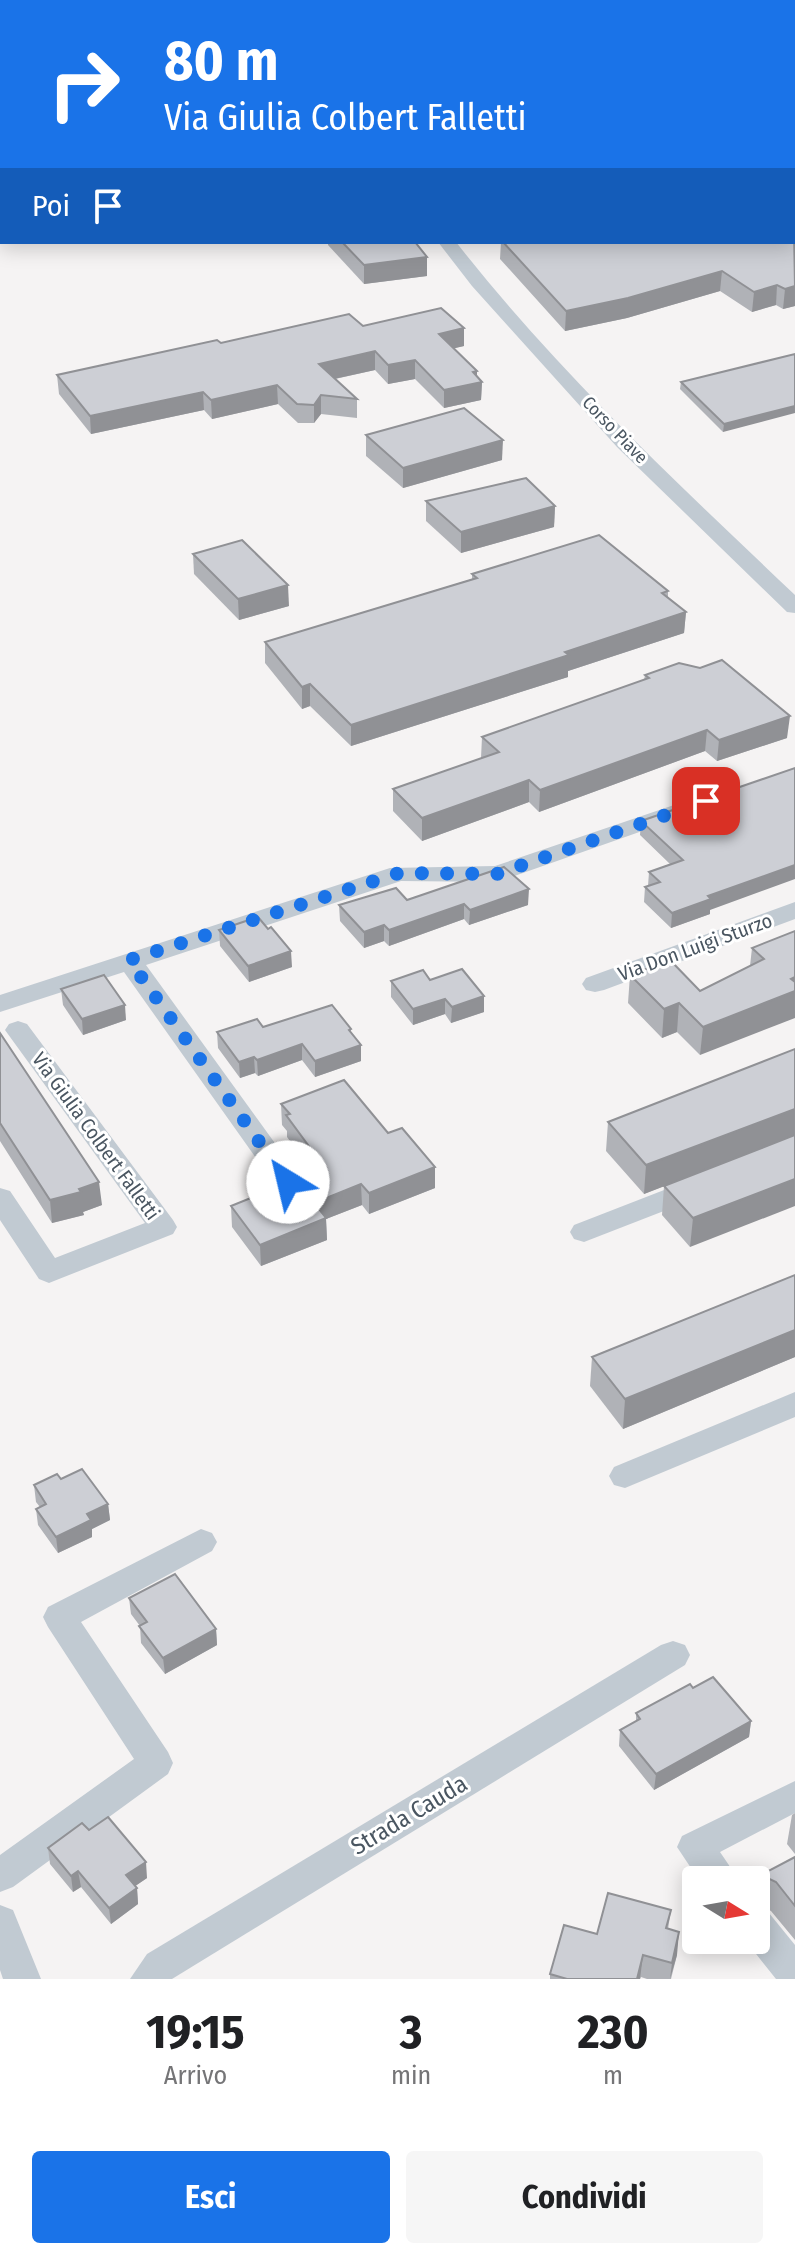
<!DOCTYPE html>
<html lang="it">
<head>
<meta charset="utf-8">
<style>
	:root { --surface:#fff; --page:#f6f6f6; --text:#202124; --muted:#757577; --accent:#1a73e8 }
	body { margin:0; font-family:"Fira Sans Condensed",sans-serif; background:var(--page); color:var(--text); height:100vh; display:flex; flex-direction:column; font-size:30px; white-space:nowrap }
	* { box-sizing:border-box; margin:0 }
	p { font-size:26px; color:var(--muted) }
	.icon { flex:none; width:44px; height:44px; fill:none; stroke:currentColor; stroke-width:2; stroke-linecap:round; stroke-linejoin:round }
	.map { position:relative; height:1979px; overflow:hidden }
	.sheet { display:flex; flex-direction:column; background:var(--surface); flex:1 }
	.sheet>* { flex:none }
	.hud { position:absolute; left:0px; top:0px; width:796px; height:244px; box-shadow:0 4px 20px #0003; background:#1a73e8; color:#fff; overflow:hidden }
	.needle { width:52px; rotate:101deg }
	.buttons { position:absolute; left:682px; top:1866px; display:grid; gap:16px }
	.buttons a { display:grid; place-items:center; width:88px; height:88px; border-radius:8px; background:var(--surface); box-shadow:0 4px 20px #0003; font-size:40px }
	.pin { position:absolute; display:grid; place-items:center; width:68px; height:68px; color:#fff; margin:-34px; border-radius:16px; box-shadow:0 4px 12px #0006 }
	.me { position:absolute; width:88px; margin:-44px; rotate:324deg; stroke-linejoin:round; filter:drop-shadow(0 0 6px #0008) }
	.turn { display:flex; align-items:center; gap:28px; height:168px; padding:0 32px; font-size:36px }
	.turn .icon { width:104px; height:104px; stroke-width:2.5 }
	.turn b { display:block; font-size:56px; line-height:68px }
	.then { display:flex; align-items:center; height:76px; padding:0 32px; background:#0003; gap:16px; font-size:30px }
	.eta { display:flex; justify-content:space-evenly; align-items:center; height:136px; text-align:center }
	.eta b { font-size:48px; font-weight:700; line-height:56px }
	.primary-button { display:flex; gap:16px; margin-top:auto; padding:16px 32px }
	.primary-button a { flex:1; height:92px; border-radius:8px; background:var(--accent); color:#fff; font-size:32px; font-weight:700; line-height:92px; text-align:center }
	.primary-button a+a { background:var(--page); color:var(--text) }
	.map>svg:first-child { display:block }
</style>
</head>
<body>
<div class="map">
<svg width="795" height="1979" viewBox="0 0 795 1979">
	<rect width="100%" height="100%" fill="#f5f3f3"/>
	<polygon fill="#c3f1d5" points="0,0 225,0 2,2 0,148"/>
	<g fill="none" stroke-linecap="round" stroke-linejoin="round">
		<g fill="#c1cad2" fill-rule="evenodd">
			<polygon points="243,0 257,0 258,2 244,2"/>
			<path d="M438 242H456C557 371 677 483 795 595V613L787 612 617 447 472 286Z"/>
			<polygon points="674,805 682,807 686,812 682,817 497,882 401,881 146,965 298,1175 302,1182 298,1189 288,1192 278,1189 124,972 0,1012 0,995 390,868 495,866"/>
			<polygon points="795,902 795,919 604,990 595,992 586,990 582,984 586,978"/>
			<polygon points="18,1021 27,1024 173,1220 177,1227 173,1234 59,1279 49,1283 39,1279 0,1220 0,1188 10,1191 55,1258 145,1223 5,1030 9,1024"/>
			<polygon points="695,1178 705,1181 709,1188 705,1195 584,1242 574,1239 570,1232 574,1225"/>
			<polygon points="795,1392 795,1417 625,1488 614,1485 609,1476 614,1467"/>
			<polygon points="201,1529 212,1533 217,1542 212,1551 81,1622 168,1752 173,1763 168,1774 13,1887 0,1892 0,1855 134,1759 48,1627 43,1617 48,1607"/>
			<polygon points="673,1641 685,1645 690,1655 685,1665 172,1979 130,1979 147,1954 661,1645"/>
			<polygon points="795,1781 795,1813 720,1852 739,1880 699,1880 677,1847 682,1836"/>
			<polygon points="0,1905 13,1910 41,1979 3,1979 0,1970"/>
			<polygon points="756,1908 769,1913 795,1945 795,1979 776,1979 745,1940 756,1940"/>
		</g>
		<g fill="#c1cbd6" fill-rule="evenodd">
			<polygon points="751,0 774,0 776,2 753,2"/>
			<polygon points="794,24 795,25 795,39 794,38"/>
		</g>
	</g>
	<g fill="#b0b2b7">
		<polygon points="326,0 473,0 474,2 328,2"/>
		<polygon points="517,0 596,0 598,2 521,2"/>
		<polygon points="795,165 795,306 783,309 776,305 752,312 720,291 627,318 565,331 500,259 501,242 794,242"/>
		<polygon points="328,242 415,242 427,276 364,284 328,245"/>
		<polygon points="363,326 464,346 454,348 482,382 481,400 444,408 415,379 388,384 375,370 335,379 357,399 357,418 321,414 314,423 298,423 278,404 212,419 204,410 91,434 59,394 57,375 221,343"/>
		<polygon points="795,354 723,432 680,389 681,382"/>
		<polygon points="366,435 502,460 403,488 366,456"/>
		<polygon points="426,501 555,506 554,527 461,553 426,521"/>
		<polygon points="193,554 289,606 239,620 194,574"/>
		<polygon points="472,574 668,591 668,597 686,612 684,633 568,671 568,677 351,746 310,706 302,709 265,663 265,642 472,579"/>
		<polygon points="645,675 787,738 717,761 705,751 539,812 529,802 422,841 393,811 393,789 481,758 482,737 644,680"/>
		<polygon points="795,768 710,910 710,914 671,928 644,902 645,887 648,886 649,872 670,864 640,835 641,821"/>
		<polygon points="407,900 528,905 469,925 464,919 389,946 384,941 364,948 340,921 339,905"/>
		<polygon points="219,930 292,967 249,982 220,946"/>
		<polygon points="795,931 700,1055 677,1032 662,1038 628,1003 630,975 700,991 750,966 752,948"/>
		<polygon points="430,980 484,996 484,1012 451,1023 445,1014 413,1025 391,997 391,981"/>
		<polygon points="61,989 126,1020 83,1035 63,1005"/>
		<polygon points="263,1027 351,1029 351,1033 361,1045 361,1061 315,1077 302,1060 258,1076 255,1073 240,1078 218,1048 217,1032"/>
		<polygon points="0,1033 102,1205 83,1212 84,1215 52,1223 0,1141"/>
		<polygon points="795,1049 690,1247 662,1215 664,1186 644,1194 606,1151 608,1122"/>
		<polygon points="281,1104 388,1133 435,1188 369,1214 362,1205 326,1219 327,1240 261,1266 232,1227 231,1206 313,1173 287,1137 287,1131 282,1125"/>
		<polygon points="795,1275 795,1357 623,1429 590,1386 592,1357"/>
		<polygon points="61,1479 108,1504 110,1520 92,1529 92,1537 58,1553 38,1525 36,1509 40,1507 36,1502 34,1485"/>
		<polygon points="129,1598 216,1629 217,1645 165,1674 141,1643 140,1626 131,1614"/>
		<polygon points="693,1688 751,1721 749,1737 654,1790 619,1746 620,1730 636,1721 636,1713"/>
		<polygon points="795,1813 795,1854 787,1844 792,1815"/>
		<polygon points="89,1830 147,1878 135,1886 137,1888 138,1904 111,1924 81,1887 73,1892 50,1864 48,1848"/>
		<polygon points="795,1857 795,1940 771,1911 756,1904 761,1875"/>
		<polygon points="671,1910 668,1929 677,1955 671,1979 647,1979 641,1977 640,1979 550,1979 550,1974 597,1934"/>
	</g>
	<g fill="#909195">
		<rect x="340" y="0" width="60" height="2"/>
		<polygon points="427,257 427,276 364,284 364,265"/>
		<polygon points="722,271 720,291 627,318 565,331 566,311"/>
		<polygon points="777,285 776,305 752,312 754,292"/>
		<polygon points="795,286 795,306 783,309 785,289"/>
		<polygon points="464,328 464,346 439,352 439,334"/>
		<polygon points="375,351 375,370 320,382 319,364"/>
		<polygon points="415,360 415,379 388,384 388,365"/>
		<polygon points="477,371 477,383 482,382 481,400 444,408 444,390 473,372"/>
		<polygon points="277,385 278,404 212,419 211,400"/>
		<polygon points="203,392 204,410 91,434 90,416"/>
		<polygon points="321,395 321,414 314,423 314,405"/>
		<polygon points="795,406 795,413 723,432 724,424"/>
		<polygon points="503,440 502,460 403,488 403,468"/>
		<polygon points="555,506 554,527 461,553 461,532"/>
		<polygon points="288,585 289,606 239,620 238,599"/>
		<polygon points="686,612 684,633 568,671 568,677 351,746 351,725 565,652"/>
		<polygon points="310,684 310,706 302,709 302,687"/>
		<polygon points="790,716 787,738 717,761 719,740"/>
		<polygon points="707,730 705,751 539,812 540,790"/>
		<polygon points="529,780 529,802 422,841 422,818"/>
		<polygon points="795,865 795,879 710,910 710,914 671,928 672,913 708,896"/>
		<polygon points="529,889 528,905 469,925 470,910"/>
		<polygon points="464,904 464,919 389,946 389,930"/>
		<polygon points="384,925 384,941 364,948 364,932"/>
		<polygon points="291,951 292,967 249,982 248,966"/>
		<polygon points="795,977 795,1018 700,1055 703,1027"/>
		<polygon points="484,996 484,1012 451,1023 452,1007"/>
		<polygon points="445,999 445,1014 413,1025 413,1009"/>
		<polygon points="679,1003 677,1032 662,1038 664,1009"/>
		<polygon points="125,1005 126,1020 83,1035 82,1019"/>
		<polygon points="302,1044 302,1060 258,1076 257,1060"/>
		<polygon points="361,1045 361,1061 315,1077 315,1061"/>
		<polygon points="254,1057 255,1073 240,1078 239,1062"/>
		<polygon points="795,1109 795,1136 644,1194 646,1165"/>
		<polygon points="435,1167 435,1188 369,1214 369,1193"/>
		<polygon points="795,1179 795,1206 690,1247 693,1218"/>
		<polygon points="99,1182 102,1205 83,1212 84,1215 52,1223 50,1200"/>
		<polygon points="361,1184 362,1205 326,1219 327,1240 261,1266 260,1245 314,1203"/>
		<polygon points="795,1330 795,1357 623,1429 625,1399"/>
		<polygon points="108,1504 110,1520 92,1529 92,1537 58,1553 56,1537 87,1514"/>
		<polygon points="216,1629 217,1645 165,1674 163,1658"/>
		<polygon points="751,1721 749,1737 654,1790 656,1774"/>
		<polygon points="146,1862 147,1878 128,1891 126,1875"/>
		<polygon points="78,1871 81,1887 73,1892 71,1876"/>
		<polygon points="137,1888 138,1904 111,1924 109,1908"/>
		<polygon points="679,1932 677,1955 670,1979 672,1963"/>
		<polygon points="643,1955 640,1979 637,1979"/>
	</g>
	<g fill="#cdcfd5" stroke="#909195" stroke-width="2">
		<polygon points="417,0 473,0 474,2 420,2"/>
		<polygon points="552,0 596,0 598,2 556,2"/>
		<polygon points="681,0 718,0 721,2 669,2"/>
		<polygon points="795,54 795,95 794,95 794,55"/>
		<polygon points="794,165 795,165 794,225"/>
		<polygon points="2,181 2,214 0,214 0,182"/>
		<polygon points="794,233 795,286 785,289 777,285 754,292 722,271 628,298 566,311 503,242 794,242"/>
		<polygon points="342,242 415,242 427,257 364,265"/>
		<polygon points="441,308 464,328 439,334 477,371 473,372 482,382 444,390 415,360 388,365 375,351 319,364 357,399 321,395 314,405 297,404 277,385 211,400 203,392 90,416 57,375 217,340 221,343 349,314 363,326"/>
		<polygon points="795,354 795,406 724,424 681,382"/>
		<polygon points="464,408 503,440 403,468 366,435"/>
		<polygon points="526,478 555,506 461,532 426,501"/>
		<polygon points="599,535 668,591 662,593 686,612 565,652 569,655 351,725 310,684 302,687 265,642 477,578 472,574"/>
		<polygon points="242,540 288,585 238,599 193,554"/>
		<polygon points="722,660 790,716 719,740 707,730 540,790 529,780 422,818 393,789 499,752 482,737 649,678 645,675 679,663 700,668"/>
		<polygon points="795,768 795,865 708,896 711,899 672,913 645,887 660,882 649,872 683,860 641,821"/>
		<polygon points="504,867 529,889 470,910 464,904 389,930 384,925 364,932 339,905 396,888 407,900"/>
		<polygon points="258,917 268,929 271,927 291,951 248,966 219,930"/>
		<polygon points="795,931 795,977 791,979 795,982 795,991 703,1027 679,1003 664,1009 630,975 670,960 700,991 764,959 752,948"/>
		<polygon points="462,969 484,996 452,1007 445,999 413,1009 391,981 423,970 430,980"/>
		<polygon points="104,975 125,1005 82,1019 61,989"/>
		<polygon points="332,1005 351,1029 349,1030 361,1045 315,1061 302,1044 257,1060 254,1057 239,1062 217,1032 257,1019 263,1027"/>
		<polygon points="0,1033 99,1182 79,1189 81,1192 50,1200 0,1123"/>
		<polygon points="795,1049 795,1109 646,1165 608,1122"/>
		<polygon points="344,1080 388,1133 402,1128 435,1167 369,1193 361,1184 314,1203 326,1218 260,1245 231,1206 325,1168 286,1115 290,1114 281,1104"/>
		<polygon points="795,1135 795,1179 693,1218 664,1186"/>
		<polygon points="795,1275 795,1330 625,1399 592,1357"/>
		<polygon points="82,1469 108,1504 87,1514 91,1520 56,1537 36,1509 46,1504 34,1485 57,1474 61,1479"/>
		<polygon points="175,1574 216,1629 163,1658 139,1626 147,1622 129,1598"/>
		<polygon points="713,1677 751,1721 656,1774 620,1730 640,1719 636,1713 690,1684 693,1688"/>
		<polygon points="108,1817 146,1862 126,1875 137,1888 109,1908 78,1871 71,1876 48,1848 82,1823 89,1830"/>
		<polygon points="795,1857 795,1906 776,1882 761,1875"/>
		<polygon points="608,1893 671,1910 666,1928 679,1932 672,1963 643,1955 637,1979 567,1979 550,1974 564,1925 597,1934"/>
	</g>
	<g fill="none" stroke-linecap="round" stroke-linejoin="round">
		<polyline stroke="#1a73e8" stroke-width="14" stroke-dasharray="0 25.2" points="288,1182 129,960 399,873 497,874 706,801"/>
	</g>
	<g text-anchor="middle" stroke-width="6" stroke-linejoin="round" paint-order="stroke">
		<g font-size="18" fill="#4a5661" stroke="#fff">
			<text transform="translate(615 430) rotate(46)" y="6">Corso Piave</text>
		</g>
		<g font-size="20" fill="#4a5661" stroke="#fff">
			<text transform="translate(695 947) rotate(-20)" y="7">Via Don Luigi Sturzo</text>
			<text transform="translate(96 1136) rotate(54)" y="7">Via Giulia Colbert Falletti</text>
		</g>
		<g font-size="24" fill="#4a5661" stroke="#fff">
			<text transform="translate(409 1815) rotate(-31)" y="8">Strada Cauda</text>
		</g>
	</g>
</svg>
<div class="buttons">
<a><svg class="needle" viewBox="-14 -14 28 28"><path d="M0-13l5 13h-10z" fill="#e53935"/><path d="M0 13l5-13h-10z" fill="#757577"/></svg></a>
</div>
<div class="pin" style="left:706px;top:801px;background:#d93025"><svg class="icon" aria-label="arrive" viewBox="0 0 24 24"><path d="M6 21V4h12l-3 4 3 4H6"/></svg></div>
<svg class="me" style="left:288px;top:1182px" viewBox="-20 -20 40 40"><circle r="19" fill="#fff"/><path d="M0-13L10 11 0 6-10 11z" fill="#1a73e8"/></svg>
<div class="hud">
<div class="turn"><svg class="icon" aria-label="right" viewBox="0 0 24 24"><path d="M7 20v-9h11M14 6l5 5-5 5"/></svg><div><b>80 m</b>Via Giulia Colbert Falletti</div></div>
<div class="then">Poi<svg class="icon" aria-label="arrive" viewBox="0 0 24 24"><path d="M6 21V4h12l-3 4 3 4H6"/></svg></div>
</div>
</div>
<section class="sheet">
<div class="eta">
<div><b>19:15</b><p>Arrivo</p></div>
<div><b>3</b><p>min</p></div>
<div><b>230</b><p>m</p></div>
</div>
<div class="primary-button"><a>Esci</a><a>Condividi</a></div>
</section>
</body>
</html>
